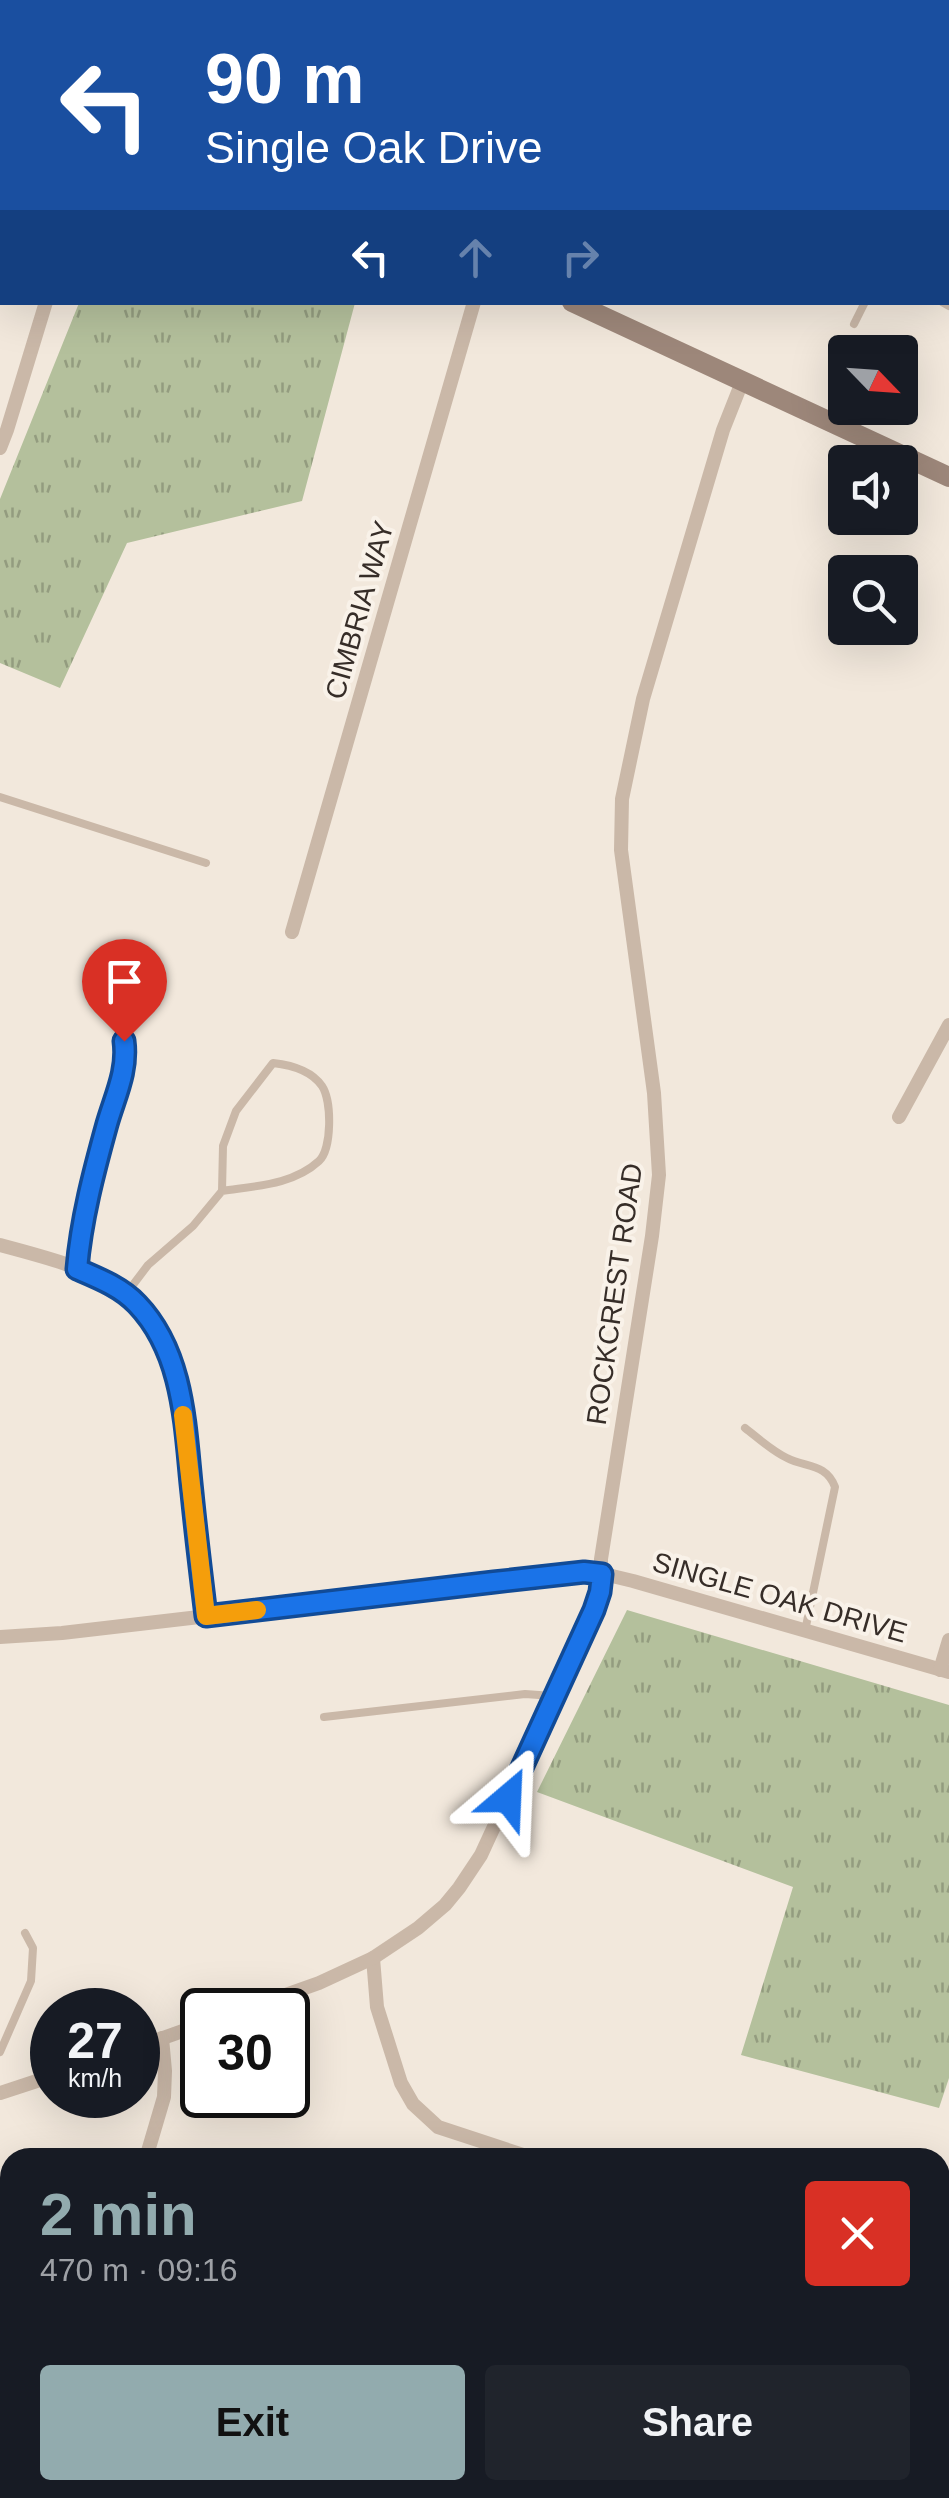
<!DOCTYPE html>
<html lang="en">
<head>
<meta charset="utf-8">
<style>
	:root { --surface:#171b24; --page:#20242c; --text:#f1f3f6; --muted:#9ea1a6; --accent:#92abae }
	body { margin:0; font-family:Arial,sans-serif; background:var(--page); color:var(--text); height:100vh; display:flex; flex-direction:column; font-size:38px; white-space:nowrap }
	* { box-sizing:border-box; margin:0 }
	p { font-size:32px; color:var(--muted) }
	.icon { flex:none; width:55px; height:55px; fill:none; stroke:currentColor; stroke-width:2; stroke-linecap:round; stroke-linejoin:round }
	.map { position:relative; flex:1; overflow:hidden }
	.side { position:absolute; left:0px; top:2148px; width:950px; height:352px; display:flex; flex-direction:column; background:var(--surface); border-radius:30px 30px 0 0; box-shadow:0 10px 40px #0002 }
	.side>* { flex:none }
	.guide { position:absolute; left:0px; top:0px; width:950px; height:305px; box-shadow:0 10px 40px #0002; background:#1a4fa0; color:#fff; overflow:hidden }
	.needle { width:65px; rotate:115deg }
	.fabs { position:absolute; left:828px; top:335px; display:grid; gap:20px }
	.fabs a { display:grid; place-items:center; width:90px; height:90px; border-radius:10px; background:var(--surface); box-shadow:0 10px 40px #0002; font-size:50px }
	.speed { position:absolute; left:30px; top:1988px; display:flex; gap:20px; font-size:50px; font-weight:700; text-align:center }
	.speed>* { display:grid; place-content:center; width:130px; height:130px; border-radius:50%; background:var(--surface); box-shadow:0 10px 40px #0002; line-height:1 }
	.speed small { font-size:25px; font-weight:400 }
	.speed .limit { border:5px solid #111; border-radius:15px; background:#fff; color:#111 }
	.pin { position:absolute; display:grid; place-items:center; width:85px; height:85px; color:#fff; margin:-102px -42px; border-radius:50% 50% 50% 0; rotate:-45deg; box-shadow:0 0 10px #0007 }
	.pin .icon { rotate:45deg }
	.me { position:absolute; width:110px; margin:-55px; rotate:26deg; stroke-linejoin:round; filter:drop-shadow(0 0 8px #0008) }
	.turn { display:flex; align-items:center; gap:35px; height:210px; padding:0 40px; font-size:45px }
	.turn .icon { width:130px; height:130px; stroke-width:2.5 }
	.turn b { display:block; font-size:70px; line-height:85px }
	.lanes { display:flex; align-items:center; height:95px; padding:0 40px; background:#0003; justify-content:center; gap:50px; direction:ltr }
	.lanes .off { opacity:.35 }
	.round { display:grid; place-items:center; flex:none; width:105px; height:105px; border-radius:10px; background:var(--page) }
	.head { display:flex; align-items:center; justify-content:space-between; height:170px; padding:0 40px }
	h1 { font-size:60px; font-weight:700; line-height:75px; color:var(--accent) }
	.primary-button { display:flex; gap:20px; margin-top:auto; padding:20px 40px }
	.primary-button a { flex:1; height:115px; border-radius:10px; background:var(--accent); color:#111; font-size:40px; font-weight:700; line-height:115px; text-align:center }
	.primary-button a+a { background:var(--page); color:var(--text) }
	.map>svg:first-child { display:block }
</style>
</head>
<body>
<div class="map">
<svg width="949" height="2498" viewBox="0 0 949 2498">
	<defs>
		<pattern id="grass-tufts" width="24" height="20" patternUnits="userSpaceOnUse" patternTransform="scale(2.5)"><rect width="24" height="20" fill="#b4c09c"/><path d="M3 7l-1-3M5 7V3M7 7l1-3M15 17l-1-3M17 17v-4M19 17l1-3" fill="none" stroke="#939c7f"/></pattern>
	</defs>
	<rect width="100%" height="100%" fill="#f2e8dc"/>
	<g fill="url(#grass-tufts)">
		<polygon points="351,0 552,0 551,2 350,2"/>
		<polygon points="79,303 355,303 302,501 127,543 60,688 0,663 0,499"/>
		<polygon points="627,1610 949,1705 949,2078 939,2108 741,2055 793,1887 537,1792"/>
		<polygon points="219,2490 816,2490 843,2498 216,2498"/>
	</g>
	<g fill="none" stroke-linecap="round" stroke-linejoin="round">
		<g stroke="#cab8a8" stroke-width="8">
			<polyline points="849,2 850,0"/>
			<polyline points="942,302 949,306"/>
			<polyline points="854,324 865,302"/>
			<polyline points="0,797 206,863"/>
			<path d="M77 1269C81 1220 94 1171 107 1124 115 1096 128 1071 124 1041"/>
			<path d="M126 1294 148 1265 193 1226 222 1191 223 1146 236 1111 273 1063C291 1065 311 1070 322 1086 332 1101 332 1149 319 1161 293 1185 255 1186 222 1191"/>
			<path d="M745 1428C758 1438 772 1451 787 1458 806 1468 826 1463 835 1487L805 1631"/>
			<polyline points="324,1717 525,1694 553,1696"/>
			<polyline points="0,2052 31,1981 33,1948 25,1933"/>
		</g>
		<g stroke="#cab8a8" stroke-width="14">
			<polyline points="680,2 682,0"/>
			<polyline points="0,30 2,31"/>
			<polyline points="0,448 7,430 46,302"/>
			<polyline points="292,932 474,302"/>
			<polyline points="899,1117 949,1025"/>
			<path d="M0 1245C94 1270 149 1284 178 1386L206 1616"/>
			<polyline points="0,1637 62,1633 585,1572 608,1575 633,1581 949,1672"/>
			<polyline points="940,1670 949,1640"/>
			<polyline points="373,1958 377,2007 401,2083 413,2104 438,2127 532,2158"/>
			<polyline points="243,2010 319,1983 373,1958 418,1928 445,1905 459,1888 481,1855 594,1610 601,1588 601,1559 652,1236 659,1175 654,1093 621,850 622,799 643,699 723,430 742,382"/>
			<polyline points="138,2047 202,2024"/>
			<polyline points="0,2093 52,2076"/>
			<polyline points="146,2158 164,2097 165,2071 162,2038"/>
			<polyline points="53,2490 54,2498"/>
			<polyline points="31,2498 41,2490"/>
		</g>
		<g stroke="#9d877a" stroke-width="20">
			<polyline points="241,0 243,2"/>
			<polyline points="572,302 949,477"/>
		</g>
	</g>
	<g fill="none" stroke-linecap="round" stroke-linejoin="round">
		<g stroke="#114b97" stroke-width="25">
			<path id="route" d="M124 1041C128 1071 115 1096 107 1124 94 1171 81 1220 77 1269 98 1278 121 1287 137 1304 185 1354 185 1429 192 1493 196 1534 201 1575 206 1616L494 1582 584 1572 602 1574 600 1592 594 1610 508 1798"/>
		</g>
		<use href="#route" stroke="#1a73e8" stroke-width="18"/>
		<polyline stroke="#f59e0b" stroke-width="18" points="183,1415 206,1616 257,1610"/>
	</g>
	<g text-anchor="middle" stroke-width="8" stroke-linejoin="round" paint-order="stroke">
		<g font-size="28" fill="#362d28" stroke="#f9f2e9">
			<text transform="translate(359 610) rotate(-74)" y="10">CIMBRIA WAY</text>
			<text transform="translate(614 1294) rotate(-82)" y="10">ROCKCREST ROAD</text>
			<text transform="translate(780 1597) rotate(16)" y="10">SINGLE OAK DRIVE</text>
		</g>
	</g>
</svg>
<div class="fabs">
<a><svg class="needle" viewBox="-14 -14 28 28"><path d="M0-13l5 13h-10z" fill="#e53935"/><path d="M0 13l5-13h-10z" fill="#9ea1a6"/></svg></a>
<a><svg class="icon" aria-label="sound" viewBox="0 0 24 24"><path d="M4 9h4l5-4v14l-5-4H4zM17 9q2 3 0 6"/></svg></a>
<a><svg class="icon" aria-label="search" viewBox="0 0 24 24"><circle cx="10" cy="10" r="6"/><path d="M15 15l6 6"/></svg></a>
</div>
<div class="speed"><div>27<small>km/h</small></div><div class="limit">30</div></div>
<div class="pin" style="left:124px;top:1041px;background:#d93025"><svg class="icon" aria-label="arrive" viewBox="0 0 24 24"><path d="M6 21V4h12l-3 4 3 4H6"/></svg></div>
<svg class="me" style="left:508px;top:1798px" viewBox="-20 -20 40 40"><path d="M0-17L14 15 0 8-14 15z" fill="#1a73e8" stroke="#fff" stroke-width="4"/></svg>
<div class="guide">
<div class="turn"><svg class="icon" aria-label="left" viewBox="0 0 24 24"><path d="M17 20v-9H6M10 6l-5 5 5 5"/></svg><div><b>90 m</b>Single Oak Drive</div></div>
<div class="lanes"><svg class="icon" aria-label="left" viewBox="0 0 24 24"><path d="M17 20v-9H6M10 6l-5 5 5 5"/></svg><svg class="icon off" aria-label="ahead" viewBox="0 0 24 24"><path d="M12 20V5M6 11l6-6 6 6"/></svg><svg class="icon off" aria-label="right" viewBox="0 0 24 24"><path d="M7 20v-9h11M14 6l5 5-5 5"/></svg></div>
</div>
<section class="side">
<div class="head"><div><h1>2 min</h1><p>470 m · 09:16</p></div><a class="round" style="background:#d93025;color:#fff"><svg class="icon" aria-label="close" viewBox="0 0 24 24"><path d="M6 6l12 12M18 6L6 18"/></svg></a></div>
<div class="primary-button"><a>Exit</a><a>Share</a></div>
</section>
</div>
</body>
</html>
